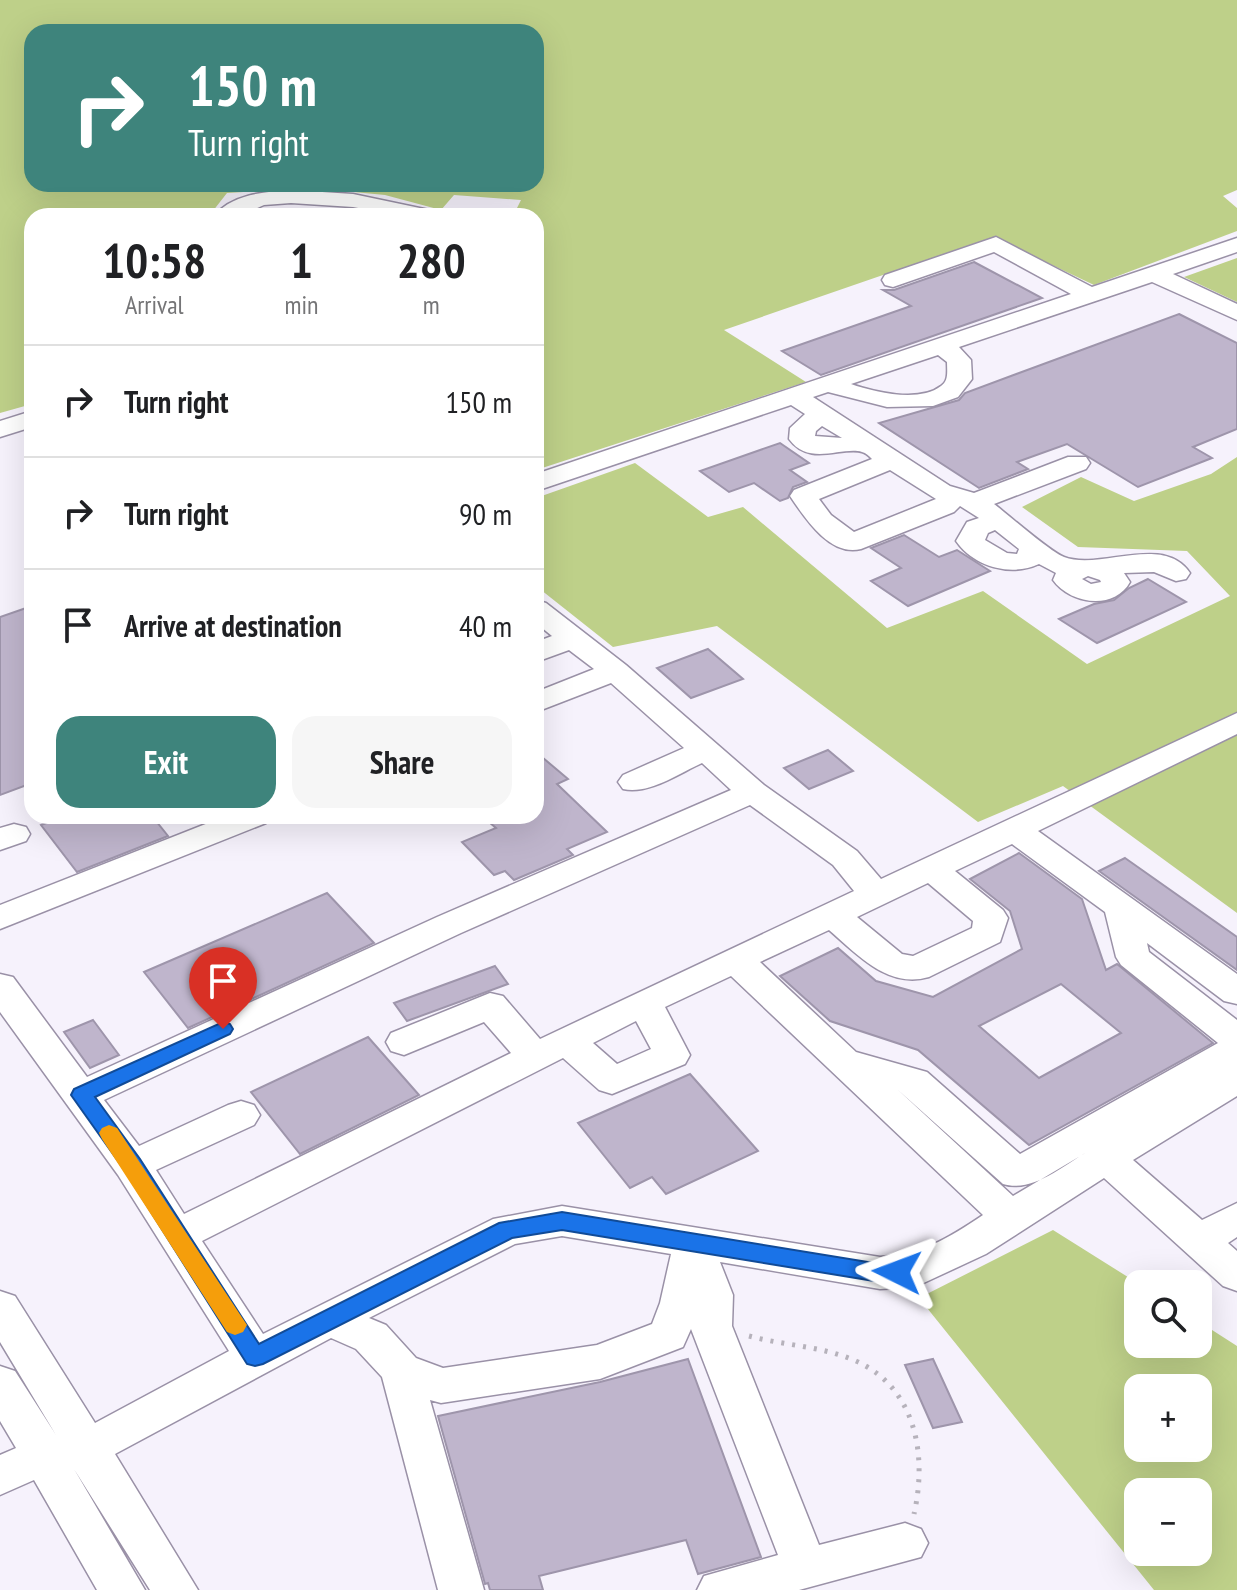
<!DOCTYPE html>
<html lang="en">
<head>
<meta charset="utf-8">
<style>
	:root { --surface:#fff; --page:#f6f6f6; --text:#202124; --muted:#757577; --line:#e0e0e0; --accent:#3e847c }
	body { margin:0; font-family:"PT Sans Narrow",sans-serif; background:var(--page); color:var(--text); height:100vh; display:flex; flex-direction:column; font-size:30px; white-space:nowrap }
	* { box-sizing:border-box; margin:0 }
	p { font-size:26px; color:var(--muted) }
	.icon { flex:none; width:44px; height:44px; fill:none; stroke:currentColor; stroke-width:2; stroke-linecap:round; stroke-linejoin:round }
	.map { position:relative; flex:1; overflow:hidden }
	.drawer { position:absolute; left:24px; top:208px; width:520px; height:616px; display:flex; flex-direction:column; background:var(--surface); border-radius:24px; box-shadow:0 8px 32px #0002 }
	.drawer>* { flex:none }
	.hud { position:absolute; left:24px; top:24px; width:520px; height:168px; border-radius:24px; box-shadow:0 8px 32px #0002; background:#3e847c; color:#fff; overflow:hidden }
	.fabs { position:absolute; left:1124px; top:1270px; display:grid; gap:16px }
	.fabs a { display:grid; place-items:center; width:88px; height:88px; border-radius:16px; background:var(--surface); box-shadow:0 8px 32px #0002; font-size:40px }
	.pin { position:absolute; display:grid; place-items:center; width:68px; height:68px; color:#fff; margin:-82px -34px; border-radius:50% 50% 50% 0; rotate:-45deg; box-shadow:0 0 8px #0007 }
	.pin .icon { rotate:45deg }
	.me { position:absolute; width:88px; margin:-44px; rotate:273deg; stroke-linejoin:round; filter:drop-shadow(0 0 6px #0008) }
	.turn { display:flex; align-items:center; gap:28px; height:168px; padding:0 32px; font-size:36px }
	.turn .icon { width:104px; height:104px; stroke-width:2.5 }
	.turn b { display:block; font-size:56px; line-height:68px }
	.eta { display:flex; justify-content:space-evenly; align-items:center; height:136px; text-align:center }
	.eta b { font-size:48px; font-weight:700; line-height:56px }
	.action { display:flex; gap:16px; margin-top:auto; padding:16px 32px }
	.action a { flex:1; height:92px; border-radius:24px; background:var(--accent); color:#fff; font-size:32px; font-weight:700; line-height:92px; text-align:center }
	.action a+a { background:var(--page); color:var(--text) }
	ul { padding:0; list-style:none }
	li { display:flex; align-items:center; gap:24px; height:112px; padding:0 32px; border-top:2px solid var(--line) }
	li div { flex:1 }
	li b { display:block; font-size:30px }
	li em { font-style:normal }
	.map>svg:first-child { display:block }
</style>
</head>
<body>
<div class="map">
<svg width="1237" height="1590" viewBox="0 0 1237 1590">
	<rect width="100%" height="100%" fill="#f6f2fc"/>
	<g fill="#bed089" fill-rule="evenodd">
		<path d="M0 0H1237V190L1223 196 1237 208V231L1094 285 993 237 724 330 806 382 536 470V216H513L521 200 454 195 441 210 385 195 311 188 227 193 209 216H32V404L0 413ZM32 32H536V184H32Z"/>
		<polygon points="1237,258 1237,302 1184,277"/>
		<polygon points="1237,457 1237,913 1063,786 978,822 717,626 613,647 536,586 536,498 635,463 708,517 743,507 887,628 983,591 1087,664 1230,596 1187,551 1078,547 1022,507 1081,477 1134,501 1211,474"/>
		<path d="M1053 1230 1139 1284 1138 1344H1198V1321L1237 1346V1590H1154L919 1298ZM1138 1388H1198V1448H1138ZM1138 1492H1198V1552H1138Z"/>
	</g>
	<g fill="#bfb5cc" stroke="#9e95ab" stroke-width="2" fill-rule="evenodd">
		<polygon points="974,262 1042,298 821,375 782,351 911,306 883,290 894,290"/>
		<polygon points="1179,314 1237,343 1237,429 1193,447 1212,458 1138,487 1067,444 1017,462 1028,469 979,488 879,423 959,400 965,393"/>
		<polygon points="780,443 809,463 790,470 807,482 793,487 788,498 780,501 754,483 729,492 700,471"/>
		<polygon points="904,535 939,557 957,550 990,571 908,606 871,581 901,568 871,548"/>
		<polygon points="1148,579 1186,602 1097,643 1059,619 1094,604 1114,600 1129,588"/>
		<polygon points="32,606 32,783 0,795 0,617"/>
		<polygon points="708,649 743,679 691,698 657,668"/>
		<polygon points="828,750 853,771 809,789 784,768"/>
		<polygon points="536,752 568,779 557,784 607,832 567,849 573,855 514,880 505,871 494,875 462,842 496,828 482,816 536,816"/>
		<polygon points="65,816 152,816 168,836 77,872 41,825"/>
		<path d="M1019 853 1082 899 1106 970 1117 964 1213 1043 1029 1145 918 1050 830 1021 780 976 838 948 876 981 933 997 1022 949 1010 911 970 879ZM1061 984 1121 1033 1039 1078 979 1026Z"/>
		<polygon points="1125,858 1237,937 1237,970 1099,871"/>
		<polygon points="327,893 374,943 188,1028 144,972"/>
		<polygon points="495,966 508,984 407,1021 394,1003"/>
		<polygon points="93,1020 119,1055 90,1068 64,1032"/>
		<polygon points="368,1037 419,1095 300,1154 251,1092"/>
		<polygon points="690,1074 758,1151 666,1194 652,1177 630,1188 578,1123"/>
		<polygon points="688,1359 761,1557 698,1574 686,1540 539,1576 543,1590 490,1590 488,1583 485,1584 438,1416 600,1382"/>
		<polygon points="933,1359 962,1422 933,1428 905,1365"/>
	</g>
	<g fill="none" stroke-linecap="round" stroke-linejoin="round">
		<g stroke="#9a91a7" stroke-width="3">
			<g id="minor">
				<path d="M291 190 353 194 434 211 437 216H401L353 207 291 203 264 205 239 216H214C232 194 264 192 291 190Z"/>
				<path d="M996 237 1092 287 1237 238V252L1173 274 1237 304V320L1152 282 959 347 971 360 972 379 958 397 933 406 887 407 828 392 813 397 950 486 974 493 1068 457H1086L1090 463 1086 469 994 504C1010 516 1049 551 1064 557 1100 571 1163 533 1190 573L1186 579 1176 581 1154 572 1124 573 1130 582C1114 611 1070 604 1053 580L1056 573 1039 564C1011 577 974 567 956 541L967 522 979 518 960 506 954 512 861 549C830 557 805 518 790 496L794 490 872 459C869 456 866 453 862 452 842 446 809 467 789 439L790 428 805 414 791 405 536 491V474L1071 294 994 252 893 287 885 285 882 280 885 275ZM938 355 947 362C947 371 949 381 941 386 919 403 874 392 851 384ZM822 426 842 438 815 436 816 431ZM890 470 936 499 854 532 831 515 819 499ZM995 530 1019 549 1017 554 1007 553 985 540 988 533ZM1088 576 1100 580 1101 582 1091 584 1082 579Z"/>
				<polygon points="32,411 32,427 0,437 0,421"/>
				<path d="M536 600 546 603 626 665 764 785 857 851 881 879 1237 713V734L1038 831 1237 974V1004L1224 1001 1147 943 1149 952 1237 1020V1096L1133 1160 1202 1220 1237 1203V1237L1228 1243 1237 1251V1291L1223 1286 1104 1178 986 1254 915 1287 880 1289 720 1262 733 1295 732 1326 819 1545 905 1523 921 1529 928 1543 921 1557 799 1590H697L704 1576 778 1555 691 1329 683 1347 600 1379 441 1403 430 1400 484 1590H438L382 1377 356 1349 331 1338 115 1454 198 1590H150L74 1469 145 1590H97L34 1480 0 1495V1455L16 1448 0 1421V1366L15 1371 56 1435 0 1342V1291L15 1296 95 1423 229 1351 118 1175 0 1012V974L13 977 87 1077 437 917 731 790 702 763C678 774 648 795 623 789L618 782 623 775 684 748 611 683 536 712V692L594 669 569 650 536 662V642L552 636 536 623ZM750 805 833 865 854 891 540 1039 503 996 490 993 391 1033 386 1042 391 1051 404 1055 484 1022 511 1053 184 1214 156 1170 254 1125 260 1115 254 1105 241 1101 228 1105 139 1146 104 1100 461 933ZM1012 844 1105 912 1116 957 1121 965 1218 1043 1020 1154 927 1072 856 1052 760 962 829 930C858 955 888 989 929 977L1000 942 1008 918 1003 910 955 871ZM928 883 973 921 972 928 913 956 902 954 857 917ZM731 976 983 1215C949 1238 921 1255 880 1257L562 1206 493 1219 263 1334 202 1241 563 1058 599 1090 612 1094 685 1064 690 1055 665 1007ZM636 1021 651 1049 617 1064 593 1043ZM897 1089 1003 1184C1032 1193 1063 1166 1087 1152L1013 1196ZM562 1236 671 1254 660 1303 652 1324 597 1345 443 1368 416 1358 386 1325 369 1318 515 1244Z"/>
				<polygon points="226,816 271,816 266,823 0,929 0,905"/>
				<polygon points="14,824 26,827 30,834 26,841 0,850 0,828"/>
			</g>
		</g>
		<path stroke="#b6b2bb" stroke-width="5" stroke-dasharray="3 8" stroke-linecap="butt" d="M749 1336C782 1345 819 1346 851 1359 915 1384 928 1453 914 1514"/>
		<use href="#minor" fill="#fff" fill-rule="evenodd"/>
	</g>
	<polygon fill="#1a73e8" stroke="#114b97" stroke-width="2" points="223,1022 230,1024 233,1029 230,1034 95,1097 140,1159 259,1344 499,1223 562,1212 880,1264 906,1266 909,1272 906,1278 880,1282 562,1230 512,1238 263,1364 255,1366 247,1364 125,1171 71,1095 74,1089"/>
	<polygon fill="#f59e0b" points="109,1125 117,1128 243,1319 247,1325 243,1332 235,1335 227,1332 102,1139 99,1133 102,1128"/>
</svg>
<div class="fabs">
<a><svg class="icon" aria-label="search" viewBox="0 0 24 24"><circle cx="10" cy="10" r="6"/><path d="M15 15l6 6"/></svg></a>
<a>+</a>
<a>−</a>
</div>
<div class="pin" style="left:223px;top:1029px;background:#d93025"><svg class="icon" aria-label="arrive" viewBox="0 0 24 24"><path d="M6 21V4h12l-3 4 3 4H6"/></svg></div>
<svg class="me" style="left:897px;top:1272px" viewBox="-20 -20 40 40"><path d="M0-17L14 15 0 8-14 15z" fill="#1a73e8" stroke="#fff" stroke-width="4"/></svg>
<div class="hud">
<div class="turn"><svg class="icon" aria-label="right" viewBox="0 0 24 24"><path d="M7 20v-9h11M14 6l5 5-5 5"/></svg><div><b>150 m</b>Turn right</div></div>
</div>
<section class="drawer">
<div class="eta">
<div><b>10:58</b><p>Arrival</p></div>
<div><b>1</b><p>min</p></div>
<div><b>280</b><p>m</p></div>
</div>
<ul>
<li><svg class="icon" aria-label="right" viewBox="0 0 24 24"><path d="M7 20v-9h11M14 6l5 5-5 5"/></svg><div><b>Turn right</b></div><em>150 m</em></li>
<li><svg class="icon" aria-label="right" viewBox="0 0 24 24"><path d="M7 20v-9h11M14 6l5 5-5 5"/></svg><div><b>Turn right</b></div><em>90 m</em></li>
<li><svg class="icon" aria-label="arrive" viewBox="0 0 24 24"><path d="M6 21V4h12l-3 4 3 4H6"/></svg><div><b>Arrive at destination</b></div><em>40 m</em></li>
</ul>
<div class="action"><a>Exit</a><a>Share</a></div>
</section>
</div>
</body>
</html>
